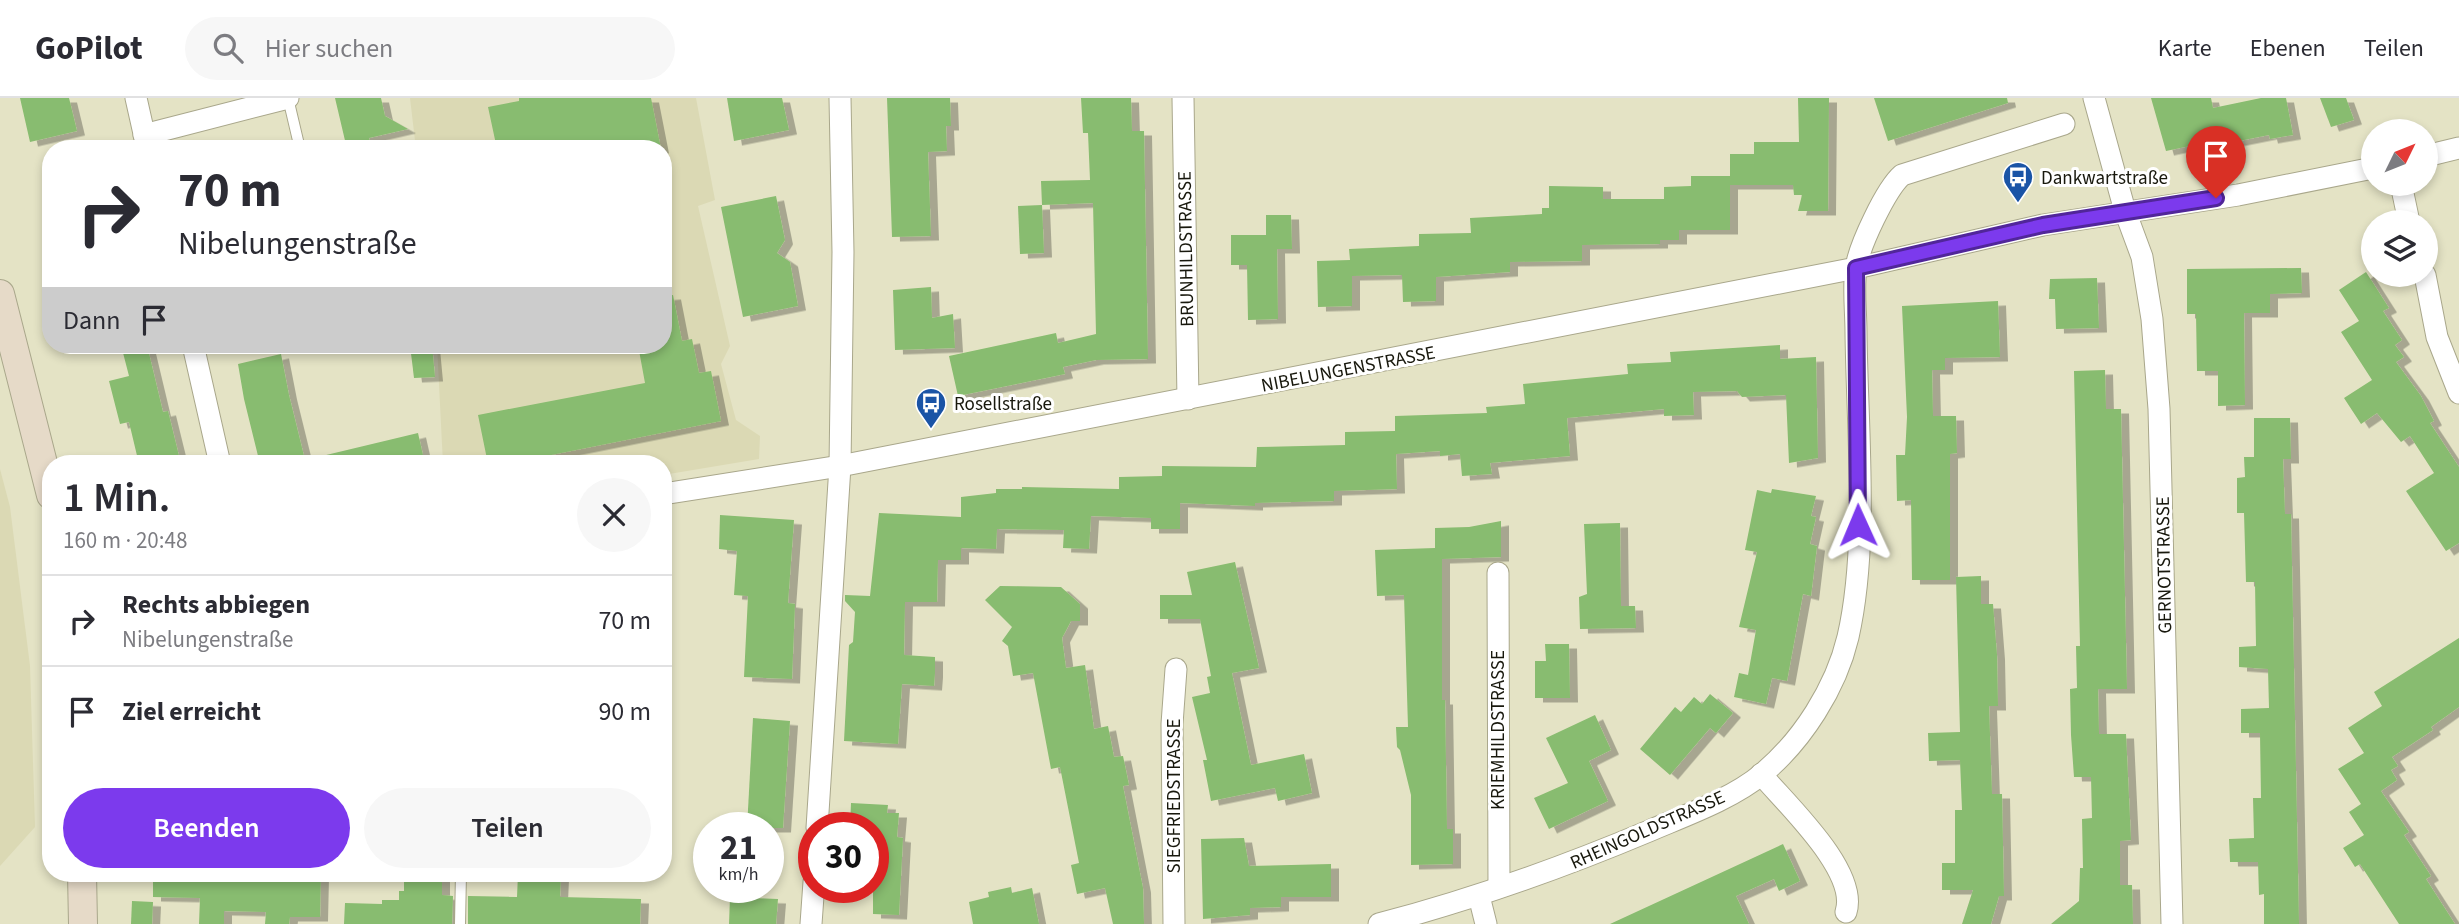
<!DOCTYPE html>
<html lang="de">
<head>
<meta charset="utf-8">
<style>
	:root { --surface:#fff; --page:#f7f7f7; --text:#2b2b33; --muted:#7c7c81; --line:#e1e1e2; --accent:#7c3aed }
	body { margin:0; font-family:"Source Sans 3",sans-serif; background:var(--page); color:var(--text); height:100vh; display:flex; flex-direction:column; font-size:26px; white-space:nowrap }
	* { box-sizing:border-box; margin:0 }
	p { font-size:23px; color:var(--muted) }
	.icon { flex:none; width:38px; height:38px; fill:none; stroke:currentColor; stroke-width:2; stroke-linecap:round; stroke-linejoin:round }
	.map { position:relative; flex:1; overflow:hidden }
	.drawer { position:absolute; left:42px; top:357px; width:630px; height:427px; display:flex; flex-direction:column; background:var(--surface); border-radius:28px; box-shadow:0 4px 10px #0003 }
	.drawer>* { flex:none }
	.hud { position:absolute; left:42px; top:42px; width:630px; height:214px; border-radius:28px; box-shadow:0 4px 10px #0003; background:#fff; color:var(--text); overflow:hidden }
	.needle { width:46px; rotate:47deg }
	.buttons { position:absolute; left:2361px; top:21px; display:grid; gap:14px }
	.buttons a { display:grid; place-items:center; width:77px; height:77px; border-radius:50%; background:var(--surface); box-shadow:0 4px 10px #0003; font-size:35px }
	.speed { position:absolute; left:693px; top:714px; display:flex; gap:14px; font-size:35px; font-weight:700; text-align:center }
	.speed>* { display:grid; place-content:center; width:91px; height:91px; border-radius:50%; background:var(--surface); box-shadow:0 4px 10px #0003; line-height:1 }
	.speed small { font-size:18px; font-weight:400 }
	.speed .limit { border:10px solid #d22; background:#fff; color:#111 }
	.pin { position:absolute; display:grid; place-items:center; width:60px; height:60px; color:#fff; margin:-72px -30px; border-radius:50% 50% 50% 0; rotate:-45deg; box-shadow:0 0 7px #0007 }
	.pin .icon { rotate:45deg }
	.me { position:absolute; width:77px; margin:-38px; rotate:359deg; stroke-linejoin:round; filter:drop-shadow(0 0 5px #0008) }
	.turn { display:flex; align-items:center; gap:24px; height:147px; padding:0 21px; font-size:32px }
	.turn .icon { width:91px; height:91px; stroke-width:2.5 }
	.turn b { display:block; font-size:49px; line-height:60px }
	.then { display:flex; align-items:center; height:66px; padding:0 21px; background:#0003; gap:14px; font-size:26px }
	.round { display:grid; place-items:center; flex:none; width:74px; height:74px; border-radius:37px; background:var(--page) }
	.summary { display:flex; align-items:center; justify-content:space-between; height:119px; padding:0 21px }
	h1 { font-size:42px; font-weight:600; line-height:52px }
	.button { display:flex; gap:14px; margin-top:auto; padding:14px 21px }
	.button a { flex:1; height:80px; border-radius:42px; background:var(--accent); color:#fff; font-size:28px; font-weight:600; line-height:80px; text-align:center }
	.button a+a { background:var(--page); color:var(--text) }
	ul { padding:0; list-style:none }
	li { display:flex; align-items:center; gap:21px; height:91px; padding:0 21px; border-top:2px solid var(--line) }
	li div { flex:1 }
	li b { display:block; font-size:26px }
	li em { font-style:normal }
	header { display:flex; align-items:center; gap:42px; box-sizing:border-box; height:98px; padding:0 35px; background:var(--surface); border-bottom:2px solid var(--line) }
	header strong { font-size:33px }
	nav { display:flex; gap:38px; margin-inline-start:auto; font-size:24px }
	.search { width:490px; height:63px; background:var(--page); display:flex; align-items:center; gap:18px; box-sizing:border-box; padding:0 24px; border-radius:38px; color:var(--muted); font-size:26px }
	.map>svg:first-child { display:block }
</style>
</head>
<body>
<header>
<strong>GoPilot</strong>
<div class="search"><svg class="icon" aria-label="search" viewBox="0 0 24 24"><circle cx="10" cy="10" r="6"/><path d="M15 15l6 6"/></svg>Hier suchen</div>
<nav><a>Karte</a><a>Ebenen</a><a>Teilen</a></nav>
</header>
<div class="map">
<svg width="2459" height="826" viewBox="0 0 2459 826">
	<defs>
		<filter id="shadow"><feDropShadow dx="8" dy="4.5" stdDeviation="0" flood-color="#0004"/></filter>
	</defs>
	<rect width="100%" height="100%" fill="#e4e3c5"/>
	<g fill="#dbd9b4">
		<polygon points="410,0 696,0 715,102 698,108 730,248 721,266 736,322 760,338 759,361 663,377 663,366 443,366 437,247 663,247 663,51 416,51"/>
		<polygon points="0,371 10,409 30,568 35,729 0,768"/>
	</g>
	<g fill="#88bc6f" filter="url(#shadow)">
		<polygon points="20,0 69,0 77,33 30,44"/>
		<polygon points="335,0 381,0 385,18 408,31 369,40 372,51 347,51"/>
		<polygon points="519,0 651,0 661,51 497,51 488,9 519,3"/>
		<polygon points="727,0 782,0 789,32 734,43"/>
		<polygon points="887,0 950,0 951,28 946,28 947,53 928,54 931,138 892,139"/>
		<polygon points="1081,0 1131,0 1132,33 1144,33 1148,261 1096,262 1063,269 1065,276 958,298 949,258 1056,235 1058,245 1096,236 1093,105 1042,107 1041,83 1090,82 1088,35 1083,35"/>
		<polygon points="1798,0 1829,0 1828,113 1798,113 1802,97 1794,97 1793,87 1730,87 1730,56 1754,56 1754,44 1799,44"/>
		<polygon points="1874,0 2007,0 2008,5 1888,43"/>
		<polygon points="2151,0 2211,0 2213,10 2261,0 2286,0 2293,37 2270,41 2269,37 2219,47 2218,42 2166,53"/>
		<polygon points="2320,0 2346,0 2354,22 2331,29"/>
		<polygon points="1691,78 1730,78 1730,132 1679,132 1679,142 1660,142 1660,146 1582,147 1582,163 1510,164 1510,174 1436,179 1436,203 1403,204 1402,177 1352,178 1352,208 1318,209 1317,163 1350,162 1349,151 1419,148 1419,136 1471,135 1470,120 1542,116 1542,110 1549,110 1549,88 1603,89 1603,101 1664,101 1664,89 1691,88"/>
		<polygon points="776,98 785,142 777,155 790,164 798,208 743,219 721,109"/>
		<polygon points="1042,107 1044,155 1020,156 1018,108"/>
		<polygon points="1266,117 1291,117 1292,151 1277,151 1278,221 1248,222 1247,167 1231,167 1231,137 1266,137"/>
		<polygon points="2301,170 2302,195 2270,196 2270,215 2244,215 2245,307 2218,308 2218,273 2197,273 2196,216 2187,216 2187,171"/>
		<polygon points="2366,174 2389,210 2383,213 2402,242 2395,247 2404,259 2396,264 2421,298 2434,323 2430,325 2459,369 2459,445 2446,453 2406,393 2434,375 2410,338 2401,344 2377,315 2361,326 2344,300 2372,282 2341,234 2359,223 2339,192"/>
		<polygon points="2097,180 2099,230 2056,231 2055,201 2049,201 2050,181"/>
		<polygon points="931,189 932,220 953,216 955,250 895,252 893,192"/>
		<polygon points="673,197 682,243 692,241 699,275 711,273 721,323 506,366 488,366 478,317 645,285 638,247 663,247 663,198"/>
		<polygon points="1998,203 2000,259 1945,260 1945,272 1932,272 1933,318 1956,318 1957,355 1950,356 1950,482 1912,482 1911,402 1897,403 1896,357 1905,357 1907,319 1902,208"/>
		<polygon points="121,247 147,247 163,314 168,313 181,366 139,366 129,324 120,326 109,283 129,278"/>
		<polygon points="410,247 432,247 435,279 414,280"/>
		<polygon points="1780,247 1780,261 1816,259 1818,360 1789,365 1786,297 1742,299 1737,293 1693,294 1694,317 1664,318 1664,311 1567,320 1570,358 1490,365 1492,376 1462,378 1460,356 1440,358 1440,353 1396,356 1397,391 1334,393 1334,403 1255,405 1255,408 1180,405 1180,431 1151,431 1151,420 1091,418 1089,451 1063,450 1064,432 997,431 996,451 961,450 961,462 938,462 937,504 905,504 904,557 935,559 935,575 934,588 902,586 898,646 844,643 849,547 853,544 855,514 845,503 845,497 870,498 879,415 961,419 961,399 996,395 996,391 1022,391 1022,389 1119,391 1119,379 1162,378 1162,368 1256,369 1257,349 1345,347 1345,334 1395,333 1395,318 1487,315 1486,309 1525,306 1523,286 1628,276 1627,266 1671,264 1670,254"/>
		<polygon points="281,256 289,297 306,366 260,366 244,301 238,266"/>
		<polygon points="2105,272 2106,311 2121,311 2127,591 2098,591 2099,636 2126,636 2131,742 2120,743 2120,787 2132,787 2133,826 2051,826 2079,803 2080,770 2083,770 2082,721 2092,720 2091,679 2074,679 2071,637 2070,591 2077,590 2076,548 2080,548 2074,273"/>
		<polygon points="2254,320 2290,320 2291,361 2283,361 2285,416 2291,416 2299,826 2264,826 2264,796 2259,797 2258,764 2230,764 2229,741 2254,740 2253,700 2261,700 2260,635 2241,635 2241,611 2269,610 2268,571 2239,569 2239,549 2256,548 2255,484 2246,484 2244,415 2237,415 2237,380 2245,379 2244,359 2254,359"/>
		<polygon points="418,335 425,366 323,366 322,358"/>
		<polygon points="1772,391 1816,398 1811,418 1816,419 1810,446 1817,448 1811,498 1803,496 1787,583 1772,580 1766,606 1734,599 1739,575 1748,577 1756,532 1739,529 1757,454 1745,452 1757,392 1771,395"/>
		<polygon points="720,417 794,422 788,505 795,506 792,581 744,579 748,498 734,497 737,453 719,451"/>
		<polygon points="1501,423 1501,459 1442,461 1442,602 1445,602 1447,731 1453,731 1453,766 1411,767 1411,697 1400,652 1397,649 1396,629 1408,629 1404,497 1377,498 1375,452 1435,450 1435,430 1469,429"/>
		<polygon points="1620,425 1621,508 1635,508 1636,530 1580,531 1579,499 1587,496 1584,426"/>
		<polygon points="1235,464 1259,570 1232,575 1251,667 1304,656 1312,695 1278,703 1275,690 1211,703 1203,662 1207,662 1192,599 1210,595 1207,579 1211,578 1200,521 1160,521 1160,497 1192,497 1187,474"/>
		<polygon points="1981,478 1981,506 1993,506 1997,557 1998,608 1989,608 1992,696 2002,696 2004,798 1999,798 1991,826 1962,826 1973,792 1942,792 1942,765 1955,765 1955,712 1962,712 1960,662 1929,663 1928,635 1960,634 1956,479"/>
		<polygon points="1000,488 1061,489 1080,506 1080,523 1071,523 1062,540 1066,570 1085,567 1094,631 1108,628 1114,659 1123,658 1129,687 1123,688 1143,790 1144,826 1113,826 1105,790 1077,796 1071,767 1079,765 1060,669 1051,671 1033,575 1013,578 1008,548 1002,543 1012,529 985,502"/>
		<polygon points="2459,540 2459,609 2431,629 2433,632 2392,659 2398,668 2391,672 2397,682 2381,693 2409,734 2404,737 2431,778 2426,781 2455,826 2399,826 2360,766 2355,769 2343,750 2364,737 2349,714 2361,706 2338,671 2364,655 2348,630 2382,608 2374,594"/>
		<polygon points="1545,546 1569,546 1570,600 1535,600 1535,563 1546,563"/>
		<polygon points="1710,596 1733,615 1716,635 1710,630 1670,677 1640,651 1675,609 1681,614 1694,599 1702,606"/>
		<polygon points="1595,617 1611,652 1589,663 1608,703 1549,731 1534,700 1568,685 1546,640"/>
		<polygon points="753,620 790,623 783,730 747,730"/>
		<polygon points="851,705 888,707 887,715 899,715 897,739 903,740 899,817 873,816 873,730 850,730"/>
		<polygon points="1244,740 1249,768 1331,766 1331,799 1281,799 1281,809 1250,810 1250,817 1203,821 1201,741"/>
		<polygon points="1783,746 1800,783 1779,793 1774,781 1736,798 1749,826 1610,826"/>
		<polygon points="153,775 321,775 320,819 290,819 289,826 265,826 266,814 224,813 224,826 199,826 200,800 153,799"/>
		<polygon points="404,775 442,775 442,797 453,798 452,826 344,826 345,805 382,806 382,802 399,802 399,793 404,793"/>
		<polygon points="518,776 561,777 560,799 641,801 640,826 468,826 468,798 517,799"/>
		<polygon points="1011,789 1012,795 1032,790 1039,826 973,826 969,804 989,799 988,794"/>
		<polygon points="730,799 778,801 776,826 729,826"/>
		<polygon points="132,803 153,804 152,826 131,826"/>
	</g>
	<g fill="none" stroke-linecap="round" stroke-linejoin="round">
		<g stroke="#a9a78b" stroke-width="12">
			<g id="lane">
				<polyline points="288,0 300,51"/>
				<polyline points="460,826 461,775"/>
			</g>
		</g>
		<g stroke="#a9a78b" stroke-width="23">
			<g id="street">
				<polyline points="136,0 147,49"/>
				<polyline points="1183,0 1188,301"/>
				<polyline points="2094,0 2125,113 2142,159 2152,221 2159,311 2172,826"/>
				<polyline points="144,37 288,0"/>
				<polyline points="2426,58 2459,50"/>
				<polyline points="2401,86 2409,124"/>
				<polyline points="2425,177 2437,239 2459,295"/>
				<polyline points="193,247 220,366"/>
				<polyline points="663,396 840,368 1856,170 2043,127 2238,97 2373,70"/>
				<polyline points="1498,475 1499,789"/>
				<path d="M1761 676C1786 706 1859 773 1846 814"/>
				<polyline points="817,730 840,368 843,154 840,0"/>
				<polyline points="1479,798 1486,826"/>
				<polyline points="811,826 814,784"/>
				<polyline points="1174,826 1172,626 1176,571"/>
				<path d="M1379 826C1471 802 1561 770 1649 733 1684 718 1732 701 1762 676 1802 643 1836 590 1848 539 1869 447 1857 330 1856 234 1856 214 1853 190 1856 170 1859 148 1886 91 1902 77L2064 26"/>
			</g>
		</g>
		<g stroke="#a9a78b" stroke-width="30">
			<g id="secondary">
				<polyline points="0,196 51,397"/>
				<polyline points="82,775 83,826"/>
			</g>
		</g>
		<use href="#lane" stroke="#fff" stroke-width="10"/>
		<use href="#street" stroke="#fff" stroke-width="21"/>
		<use href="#secondary" stroke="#e6dac8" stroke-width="28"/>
	</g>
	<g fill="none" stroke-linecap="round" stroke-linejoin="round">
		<g stroke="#51269a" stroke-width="18">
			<polyline id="route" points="1858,427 1856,170 2043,127 2216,100"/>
		</g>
		<use href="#route" stroke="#7c3aed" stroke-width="12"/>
	</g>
	<defs>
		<g id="bus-pin" transform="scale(1.575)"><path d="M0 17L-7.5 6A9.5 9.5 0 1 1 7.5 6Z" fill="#1a54a6" stroke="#fff"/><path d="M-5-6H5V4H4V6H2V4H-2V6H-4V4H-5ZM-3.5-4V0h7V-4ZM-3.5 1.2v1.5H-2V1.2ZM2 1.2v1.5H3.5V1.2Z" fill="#fff"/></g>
	</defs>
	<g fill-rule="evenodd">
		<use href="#bus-pin" x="2018" y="79"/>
		<use href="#bus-pin" x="931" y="305"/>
	</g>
	<g text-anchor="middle" stroke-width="6" stroke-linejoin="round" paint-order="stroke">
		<g font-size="19" fill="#18180d" stroke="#fff" text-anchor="start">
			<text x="2041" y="86">Dankwartstraße</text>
			<text x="954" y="312">Rosellstraße</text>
		</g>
		<g font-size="19" fill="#18180d" stroke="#fff">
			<text transform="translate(1185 151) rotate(-91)" y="7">BRUNHILDSTRASSE</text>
			<text transform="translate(1348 270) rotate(-11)" y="7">NIBELUNGENSTRASSE</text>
			<text transform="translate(2163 467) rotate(-91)" y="7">GERNOTSTRASSE</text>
			<text transform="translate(1497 632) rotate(-90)" y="7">KRIEMHILDSTRASSE</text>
			<text transform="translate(1173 698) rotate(-90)" y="7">SIEGFRIEDSTRASSE</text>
			<text transform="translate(1647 731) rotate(-24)" y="7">RHEINGOLDSTRASSE</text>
		</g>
	</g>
</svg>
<div class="buttons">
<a><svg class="needle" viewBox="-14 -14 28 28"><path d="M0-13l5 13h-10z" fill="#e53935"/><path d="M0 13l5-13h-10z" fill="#7c7c81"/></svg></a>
<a><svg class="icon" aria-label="layers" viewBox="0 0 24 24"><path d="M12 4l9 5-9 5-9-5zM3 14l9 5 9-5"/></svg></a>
</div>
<div class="speed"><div>21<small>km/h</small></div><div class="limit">30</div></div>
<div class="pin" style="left:2216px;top:100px;background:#d93025"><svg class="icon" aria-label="arrive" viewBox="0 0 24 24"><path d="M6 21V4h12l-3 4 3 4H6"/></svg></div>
<svg class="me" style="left:1858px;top:427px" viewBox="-20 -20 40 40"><path d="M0-17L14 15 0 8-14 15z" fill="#7c3aed" stroke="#fff" stroke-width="4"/></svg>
<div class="hud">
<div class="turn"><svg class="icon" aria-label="right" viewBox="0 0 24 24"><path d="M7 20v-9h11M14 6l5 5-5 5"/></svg><div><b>70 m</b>Nibelungenstraße</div></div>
<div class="then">Dann<svg class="icon" aria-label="arrive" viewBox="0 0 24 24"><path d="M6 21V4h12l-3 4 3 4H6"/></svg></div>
</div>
<section class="drawer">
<div class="summary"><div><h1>1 Min.</h1><p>160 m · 20:48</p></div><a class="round"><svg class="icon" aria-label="close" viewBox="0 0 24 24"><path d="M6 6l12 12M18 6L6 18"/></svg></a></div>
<ul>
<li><svg class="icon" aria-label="right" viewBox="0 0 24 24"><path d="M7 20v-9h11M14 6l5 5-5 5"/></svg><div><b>Rechts abbiegen</b><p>Nibelungenstraße</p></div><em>70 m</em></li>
<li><svg class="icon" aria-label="arrive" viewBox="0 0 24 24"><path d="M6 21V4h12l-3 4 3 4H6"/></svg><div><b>Ziel erreicht</b></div><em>90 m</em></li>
</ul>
<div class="button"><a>Beenden</a><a>Teilen</a></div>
</section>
</div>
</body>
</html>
